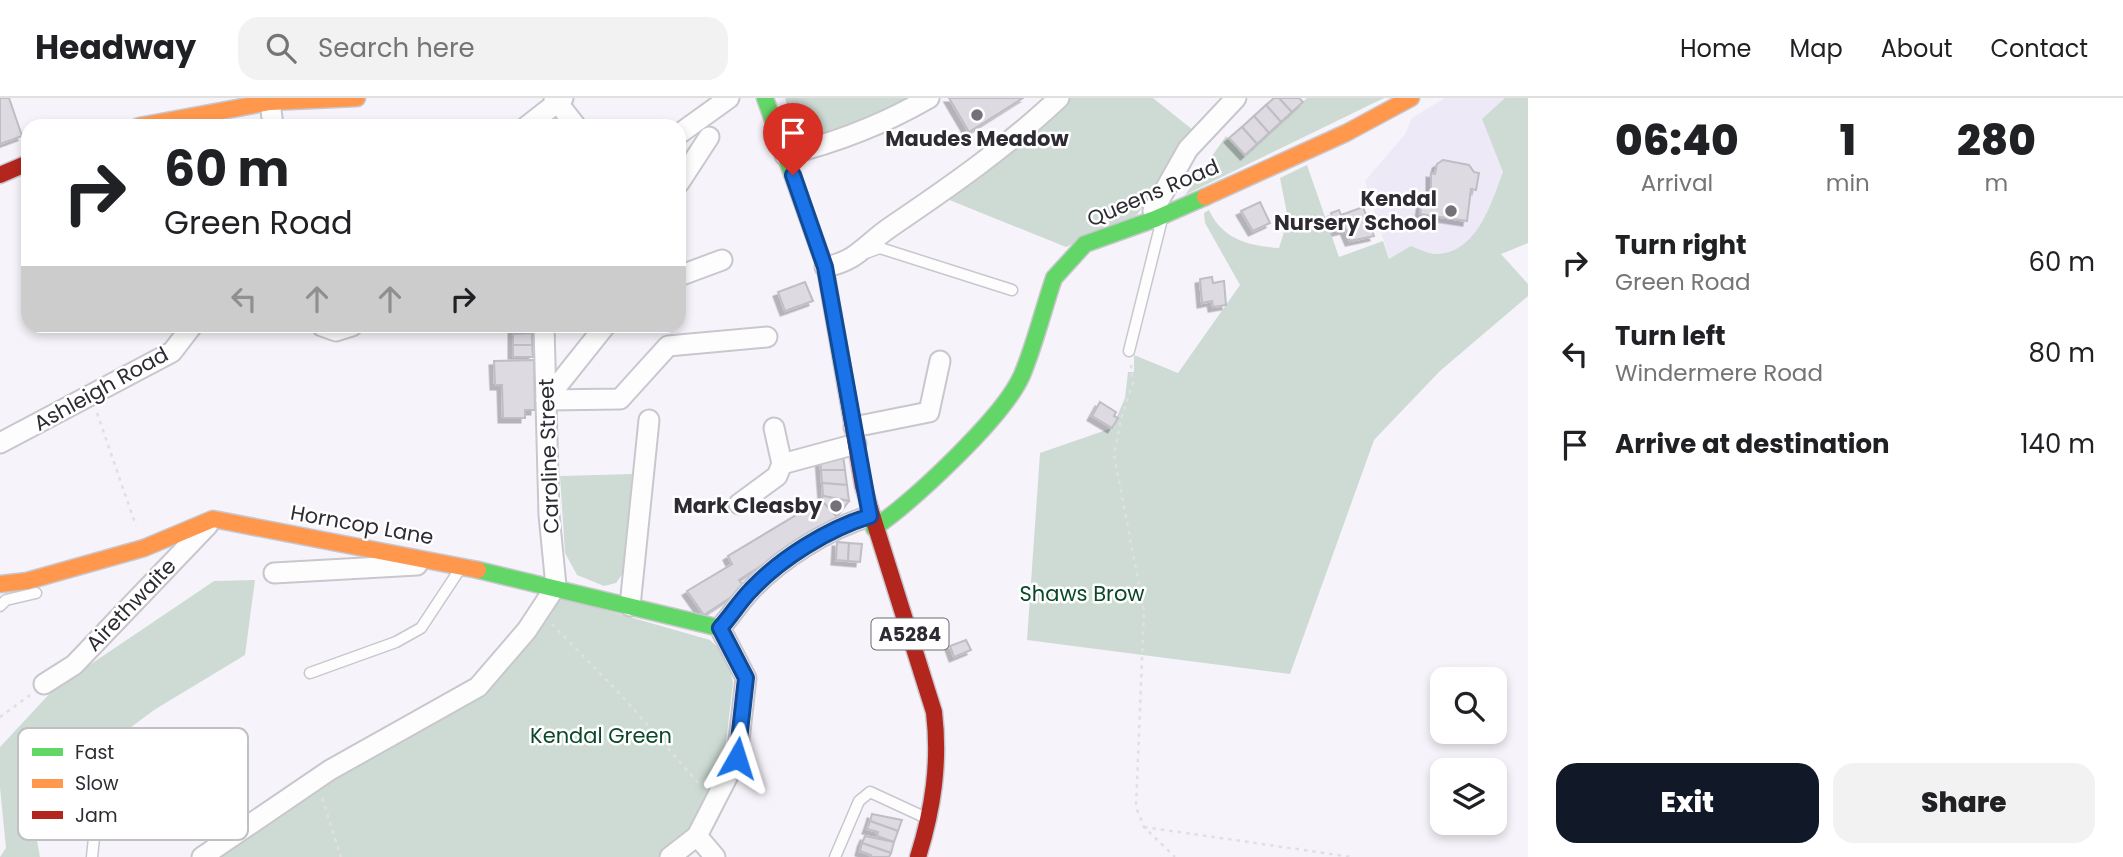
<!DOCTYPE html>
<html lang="en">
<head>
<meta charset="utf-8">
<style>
	:root { --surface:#fff; --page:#f2f2f2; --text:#202124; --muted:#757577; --line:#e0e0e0; --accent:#111827 }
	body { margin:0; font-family:Poppins,sans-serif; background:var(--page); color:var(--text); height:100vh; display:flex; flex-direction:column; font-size:26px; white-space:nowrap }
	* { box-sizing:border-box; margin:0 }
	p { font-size:23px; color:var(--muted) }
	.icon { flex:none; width:38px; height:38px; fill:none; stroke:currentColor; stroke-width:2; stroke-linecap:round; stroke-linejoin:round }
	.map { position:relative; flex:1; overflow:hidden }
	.drawer { display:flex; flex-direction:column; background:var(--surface); width:595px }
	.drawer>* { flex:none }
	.banner { position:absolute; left:21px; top:21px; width:665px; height:214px; border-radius:21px; box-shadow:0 4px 10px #0003; background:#fff; color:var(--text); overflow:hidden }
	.buttons { position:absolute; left:1430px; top:569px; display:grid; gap:14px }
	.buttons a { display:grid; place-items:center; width:77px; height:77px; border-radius:14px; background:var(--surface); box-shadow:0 4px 10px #0003; font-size:35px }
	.pin { position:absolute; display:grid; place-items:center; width:60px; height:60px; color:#fff; margin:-72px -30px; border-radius:50% 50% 50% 0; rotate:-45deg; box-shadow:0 0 7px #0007 }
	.pin .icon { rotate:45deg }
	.me { position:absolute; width:77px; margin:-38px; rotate:6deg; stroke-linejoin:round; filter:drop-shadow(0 0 5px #0008) }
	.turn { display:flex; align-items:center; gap:24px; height:147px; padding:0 28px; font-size:32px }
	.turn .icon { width:91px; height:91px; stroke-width:2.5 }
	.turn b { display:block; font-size:49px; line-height:60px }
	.lanes { display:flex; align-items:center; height:66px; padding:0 28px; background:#0003; justify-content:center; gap:35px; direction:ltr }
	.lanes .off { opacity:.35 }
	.eta { display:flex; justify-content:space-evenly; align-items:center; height:119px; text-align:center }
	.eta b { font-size:42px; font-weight:800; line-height:49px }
	.action { display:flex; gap:14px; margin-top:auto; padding:14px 28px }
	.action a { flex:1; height:80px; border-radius:21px; background:var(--accent); color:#fff; font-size:28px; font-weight:800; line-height:80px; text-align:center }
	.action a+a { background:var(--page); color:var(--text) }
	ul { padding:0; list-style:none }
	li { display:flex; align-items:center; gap:21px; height:91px; padding:0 28px }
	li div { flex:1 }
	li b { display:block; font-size:26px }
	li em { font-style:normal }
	header { display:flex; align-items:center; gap:42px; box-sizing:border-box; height:98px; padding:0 35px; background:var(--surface); border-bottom:2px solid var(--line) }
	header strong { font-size:33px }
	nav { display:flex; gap:38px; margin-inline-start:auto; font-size:24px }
	.search { width:490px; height:63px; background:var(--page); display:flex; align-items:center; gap:18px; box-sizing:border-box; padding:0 24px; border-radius:21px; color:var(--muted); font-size:26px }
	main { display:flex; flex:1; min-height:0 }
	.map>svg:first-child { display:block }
</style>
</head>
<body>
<header>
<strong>Headway</strong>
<div class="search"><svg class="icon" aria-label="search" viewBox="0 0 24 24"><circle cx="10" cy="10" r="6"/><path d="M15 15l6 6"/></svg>Search here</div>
<nav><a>Home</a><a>Map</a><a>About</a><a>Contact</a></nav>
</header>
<main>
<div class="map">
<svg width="1528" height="759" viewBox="0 0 1528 759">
	<defs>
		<filter id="shadow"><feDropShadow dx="-4.5" dy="4.5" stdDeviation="0" flood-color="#0004"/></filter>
	</defs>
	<rect width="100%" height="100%" fill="#f6f4fa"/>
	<polygon fill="#eee9f7" points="1445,0 1528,0 1528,145 1401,198 1365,83 1405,36 1412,20"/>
	<g fill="#cedbd4">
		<polygon points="785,0 912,0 831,36 798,42"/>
		<polygon points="1066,0 1153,0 1193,32 1137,117 1066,149 942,99"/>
		<polygon points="1307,0 1384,0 1185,97 1226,38 1245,57"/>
		<path d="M1505 0H1528V145L1501 156 1528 186V198L1440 273 1374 342 1290 576 1027 542 1040 355 1112 330 1125 300 1128 274H1134V257L1178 275 1240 187 1205 125 1204 115 1209 112C1222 141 1249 148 1279 150L1288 121 1280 80 1307 67 1339 159 1383 143 1389 161 1411 148C1419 151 1430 157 1438 156 1477 154 1491 106 1503 74L1482 21Z"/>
		<polygon points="632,376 626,471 616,485 604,488 577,477 565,455 560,378"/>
		<polygon points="255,482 245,557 154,612 30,705 40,759 0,759 6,750 0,690 0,649 54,591 214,483"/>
		<polygon points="560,499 710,542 727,558 733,585 724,661 685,741 661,759 216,759 317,687 481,591"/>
	</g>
	<g fill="#dddae2" stroke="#c0bec4" stroke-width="2" filter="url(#shadow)">
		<polygon points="0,0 9,0 22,38 0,46"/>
		<polygon points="949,0 1023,0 969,34"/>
		<polygon points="1274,0 1279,0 1292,14 1281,24 1266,7"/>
		<polygon points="1279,0 1299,0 1303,4 1292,14"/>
		<polygon points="1266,7 1281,24 1269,35 1254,18"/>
		<polygon points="1254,18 1269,35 1257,46 1242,29"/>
		<polygon points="1242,29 1257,46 1245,57 1229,40"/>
		<polygon points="1443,62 1469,67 1474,74 1479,75 1476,92 1471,91 1467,123 1420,116 1423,95 1431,96 1431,75 1435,76 1437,66"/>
		<polygon points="1260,104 1270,125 1253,133 1241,113"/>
		<polygon points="1363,109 1374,138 1350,143 1345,131 1337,133 1331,115 1339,112 1341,117"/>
		<polygon points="1212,179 1213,185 1224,183 1226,207 1213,209 1212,203 1202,205 1200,181"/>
		<polygon points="805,184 813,203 785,213 778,194"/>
		<polygon points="513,228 532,228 532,235 513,236"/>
		<polygon points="532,235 532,247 513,247 513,236"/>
		<polygon points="513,247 532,247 533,259 513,259"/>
		<polygon points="534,262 535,312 525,312 525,320 503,320 502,287 495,287 494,263"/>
		<polygon points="1100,304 1116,314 1114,318 1118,320 1112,330 1092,318"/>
		<polygon points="843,357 845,372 821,372 820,360"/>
		<polygon points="821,372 845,372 847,387 822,385"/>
		<polygon points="822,385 847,387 849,403 823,398"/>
		<polygon points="823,398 849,403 837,419 821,402"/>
		<polygon points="821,402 837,419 739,482 745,490 704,517 687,493 732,466 728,458"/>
		<polygon points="837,444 849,445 848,463 836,462"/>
		<polygon points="849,445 862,446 860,464 848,463"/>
		<polygon points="966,542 971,552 954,559 950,548"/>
		<polygon points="872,716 902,722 898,733 870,723"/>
		<polygon points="870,723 898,733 894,744 877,738 878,734 867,731"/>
		<polygon points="865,738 894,744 891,755 862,745"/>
		<polygon points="862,745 891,755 889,759 870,759 871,757 860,753"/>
	</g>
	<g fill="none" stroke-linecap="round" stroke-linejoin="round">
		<g stroke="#c9c7ce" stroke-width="13">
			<g id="lane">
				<polyline points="866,155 880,150 1012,192"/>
				<polyline points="1129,253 1162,121"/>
				<polyline points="0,508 6,502 36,495"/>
				<polyline points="310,575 396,544 421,530 460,471"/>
				<polyline points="92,759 94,740 90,727 106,713"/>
				<polyline points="835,759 859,703 870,694 922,718"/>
			</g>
		</g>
		<g stroke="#c9c7ce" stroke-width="23">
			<g id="street">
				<polyline points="554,0 576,28"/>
				<polyline points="270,4 273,28"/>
				<polyline points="527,28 563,0"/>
				<polyline points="679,36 729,0"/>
				<path d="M785 57C835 45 884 26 929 0"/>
				<polyline points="679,85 709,39"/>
				<polyline points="1155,121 1153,113 1188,51 1236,0"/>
				<path d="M825 169C858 163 865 146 892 128 951 88 1007 49 1059 0"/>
				<polyline points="679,178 722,162"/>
				<polyline points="322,228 336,233 352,228"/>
				<polyline points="546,302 620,301 668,248 767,239"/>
				<polyline points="546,302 605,228"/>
				<polyline points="854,329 929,314 940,263"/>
				<polyline points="774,330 782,366"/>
				<polyline points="0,345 172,254 192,228"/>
				<polyline points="739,406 777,378 782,366 856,346"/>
				<polyline points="274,475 417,467"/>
				<polyline points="630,508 649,322"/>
				<polyline points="44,586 74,567 208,427"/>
				<polyline points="697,738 715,759"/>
				<polyline points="202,759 330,672 478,589 527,532 556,488 549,417 544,228"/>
				<path d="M670 759 697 738 737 660 746 580 720 530C731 518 740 503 751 492 781 460 828 431 870 418"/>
			</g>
		</g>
		<g stroke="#c9c7ce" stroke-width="19">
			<g id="fast">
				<polyline points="765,0 825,169 846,289"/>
				<path d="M874 430C913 403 1004 319 1022 277 1035 246 1043 212 1054 180L1085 146 1155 121 1205 99"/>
				<polyline points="478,472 720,530"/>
			</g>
		</g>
		<g stroke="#c9c7ce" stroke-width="19">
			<g id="slow">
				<polyline points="139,28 270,4 357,0"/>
				<polyline points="1205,99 1346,35 1411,0"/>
				<polyline points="0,486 27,483 144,450 213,421 478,472"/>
			</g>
		</g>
		<g stroke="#c9c7ce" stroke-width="19">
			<g id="jam">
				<polyline points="0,77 28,65"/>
				<path d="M846 289 863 388 934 614C940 665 933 711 918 759"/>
			</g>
		</g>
		<g stroke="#e0dfe1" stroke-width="2.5" stroke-dasharray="3.5 5" stroke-linecap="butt">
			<polyline points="1131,267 1133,285 1121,321 1114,357 1144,513 1136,709 1144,729 1175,759"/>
			<polyline points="97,315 136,428"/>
			<polyline points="552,526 622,598 701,688"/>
			<polyline points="0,619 30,597"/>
			<polyline points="322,700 341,759"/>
			<polyline points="1144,729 1352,759"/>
		</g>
		<use href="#lane" stroke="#fefdfe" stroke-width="10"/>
		<use href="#street" stroke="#fefdfe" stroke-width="19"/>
		<use href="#fast" stroke="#63d668" stroke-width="16"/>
		<use href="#slow" stroke="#ff974d" stroke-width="16"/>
		<use href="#jam" stroke="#b3261e" stroke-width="16"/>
	</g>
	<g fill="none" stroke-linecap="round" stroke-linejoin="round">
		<g stroke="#114b97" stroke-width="18">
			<path id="route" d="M737 660 746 580 720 530C731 518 740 503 751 492 781 460 828 431 870 418L825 169 793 77"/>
		</g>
		<use href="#route" stroke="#1a73e8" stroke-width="12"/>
	</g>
	<g fill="#747179" stroke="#fff" stroke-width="2.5">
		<circle cx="977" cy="17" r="7"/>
		<circle cx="1451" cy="113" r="7"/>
		<circle cx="836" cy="408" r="7"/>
	</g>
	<g text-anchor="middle" stroke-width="5" stroke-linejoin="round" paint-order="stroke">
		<rect fill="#fff" stroke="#6d6b70" stroke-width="2" x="871.5" y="520.5" width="77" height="31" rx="5"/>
		<g font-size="19" font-weight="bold" fill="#2e2b33">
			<text x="910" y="543">A5284</text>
		</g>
		<g font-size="21" font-weight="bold" fill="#2e2b33" stroke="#fff" text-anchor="end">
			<text x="977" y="48" text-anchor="middle">Maudes Meadow</text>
			<text x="1437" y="108">Kendal<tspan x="1437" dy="24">Nursery School</tspan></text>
			<text x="822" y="415">Mark Cleasby</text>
		</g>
		<g font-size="21" fill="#2e2b33" stroke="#fff">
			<text transform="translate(1153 95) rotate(-23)" y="7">Queens Road</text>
			<text transform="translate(101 291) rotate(-29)" y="7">Ashleigh Road</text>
			<text transform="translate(549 358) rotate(-92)" y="7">Caroline Street</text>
			<text transform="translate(362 427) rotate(10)" y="7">Horncop Lane</text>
			<text transform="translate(131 507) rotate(-46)" y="7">Airethwaite</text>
		</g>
		<g font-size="21" fill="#0a4828" stroke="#fff">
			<text x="1082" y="503">Shaws Brow</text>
			<text x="601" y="645">Kendal Green</text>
		</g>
	</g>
	<rect x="18" y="630" width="230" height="112" rx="10" fill="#fff" stroke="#c0bfc2" stroke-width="2"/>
	<rect x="32" y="650" width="31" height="8" fill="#63d668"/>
	<rect x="32" y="681" width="31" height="9" fill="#ff974d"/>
	<rect x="32" y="713" width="31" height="8" fill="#b3261e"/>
	<g font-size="19" fill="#2e2b33">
		<text x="75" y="661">Fast</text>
		<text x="75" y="692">Slow</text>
		<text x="75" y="724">Jam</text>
	</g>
</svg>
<div class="buttons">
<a><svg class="icon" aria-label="search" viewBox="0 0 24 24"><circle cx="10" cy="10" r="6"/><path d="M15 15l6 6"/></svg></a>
<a><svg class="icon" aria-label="layers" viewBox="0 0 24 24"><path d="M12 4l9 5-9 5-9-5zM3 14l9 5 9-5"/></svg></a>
</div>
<div class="pin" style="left:793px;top:77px;background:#d93025"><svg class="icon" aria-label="arrive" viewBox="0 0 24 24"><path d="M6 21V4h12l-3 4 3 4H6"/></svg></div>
<svg class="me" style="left:737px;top:660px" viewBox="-20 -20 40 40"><path d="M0-17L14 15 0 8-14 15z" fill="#1a73e8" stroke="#fff" stroke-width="4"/></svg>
<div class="banner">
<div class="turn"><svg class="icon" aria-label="right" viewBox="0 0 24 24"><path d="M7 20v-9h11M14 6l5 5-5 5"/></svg><div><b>60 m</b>Green Road</div></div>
<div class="lanes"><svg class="icon off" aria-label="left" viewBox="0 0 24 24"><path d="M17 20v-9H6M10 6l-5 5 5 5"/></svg><svg class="icon off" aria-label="ahead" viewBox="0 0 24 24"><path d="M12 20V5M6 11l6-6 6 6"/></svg><svg class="icon off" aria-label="ahead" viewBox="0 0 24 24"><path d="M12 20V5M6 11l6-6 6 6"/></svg><svg class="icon" aria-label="right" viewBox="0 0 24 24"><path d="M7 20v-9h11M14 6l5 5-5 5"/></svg></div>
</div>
</div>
<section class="drawer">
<div class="eta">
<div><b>06:40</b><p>Arrival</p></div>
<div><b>1</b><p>min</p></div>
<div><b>280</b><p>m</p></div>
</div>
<ul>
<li><svg class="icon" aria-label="right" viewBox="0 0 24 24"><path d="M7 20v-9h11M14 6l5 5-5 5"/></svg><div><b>Turn right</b><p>Green Road</p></div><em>60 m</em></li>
<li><svg class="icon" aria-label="left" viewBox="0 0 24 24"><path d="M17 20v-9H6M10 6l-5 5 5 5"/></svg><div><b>Turn left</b><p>Windermere Road</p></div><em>80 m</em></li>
<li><svg class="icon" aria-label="arrive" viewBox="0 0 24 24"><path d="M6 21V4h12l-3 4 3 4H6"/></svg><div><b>Arrive at destination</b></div><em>140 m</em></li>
</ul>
<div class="action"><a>Exit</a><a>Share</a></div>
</section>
</main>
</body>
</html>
